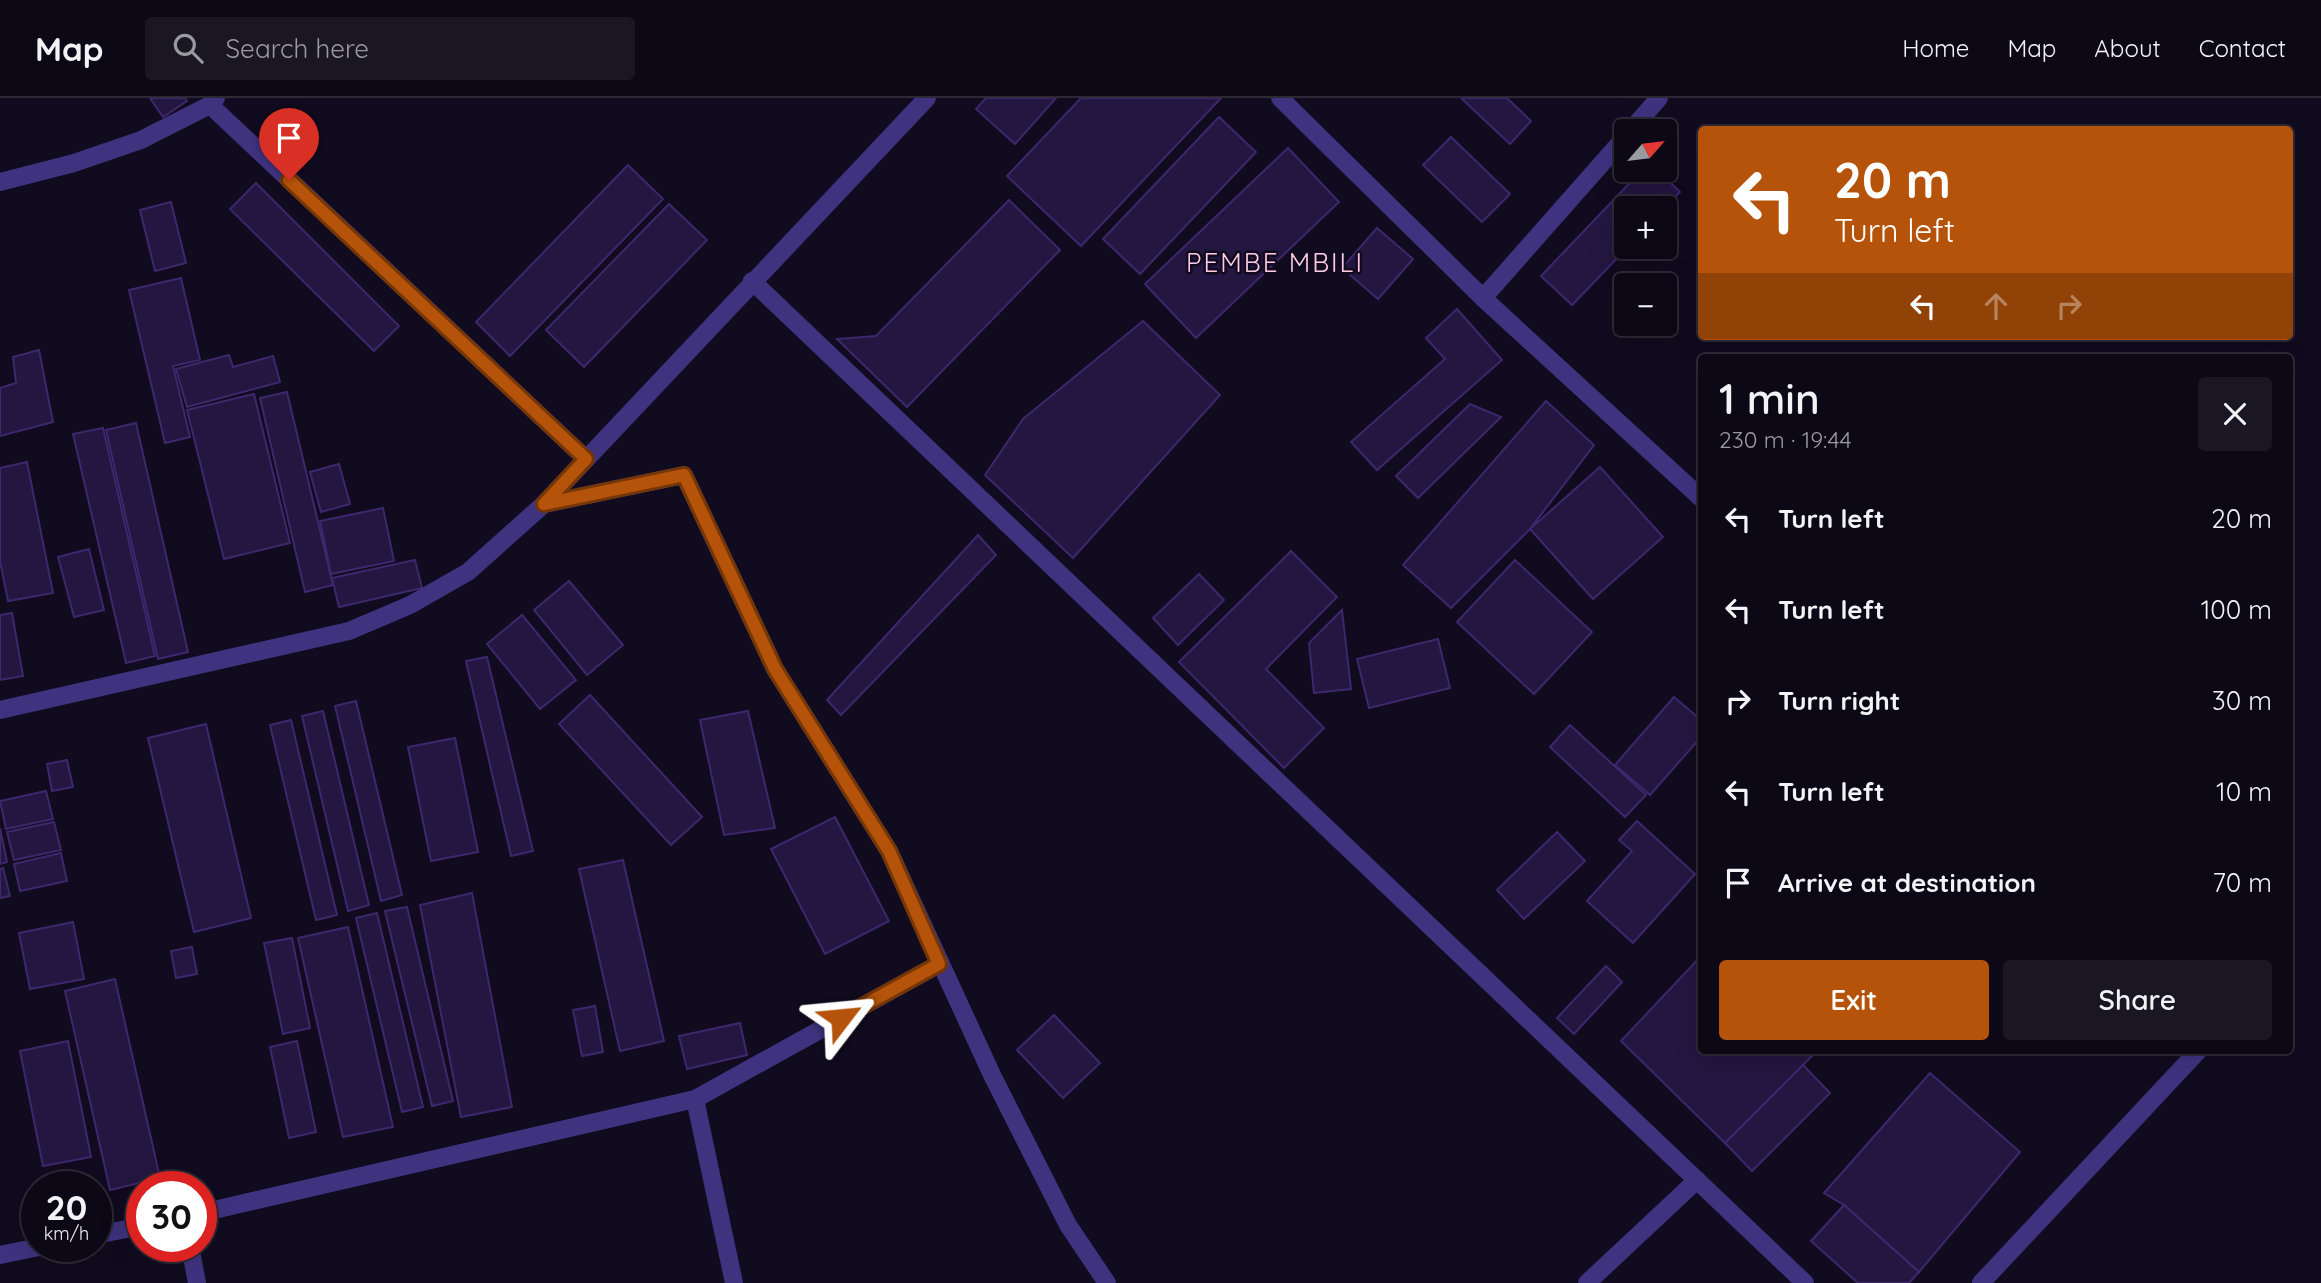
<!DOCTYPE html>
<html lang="en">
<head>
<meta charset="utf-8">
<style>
	:root { --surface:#0c0816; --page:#1a1623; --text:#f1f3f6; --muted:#9a9aa1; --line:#2c2935; --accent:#b45309 }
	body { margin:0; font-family:Quicksand,sans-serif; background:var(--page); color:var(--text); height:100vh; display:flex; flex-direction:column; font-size:26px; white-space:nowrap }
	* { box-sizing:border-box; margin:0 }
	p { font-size:23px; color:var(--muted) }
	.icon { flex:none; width:38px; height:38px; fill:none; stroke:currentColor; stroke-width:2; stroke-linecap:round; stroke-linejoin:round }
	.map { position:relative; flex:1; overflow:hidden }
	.sheet { position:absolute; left:1698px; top:256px; width:595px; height:700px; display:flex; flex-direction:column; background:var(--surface); border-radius:7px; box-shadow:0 7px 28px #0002,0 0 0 2px var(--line) }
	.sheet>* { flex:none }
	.banner { position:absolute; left:1698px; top:28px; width:595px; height:214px; border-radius:7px; box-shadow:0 7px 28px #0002,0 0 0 2px var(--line); background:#b45309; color:#fff; overflow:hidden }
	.needle { width:46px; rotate:62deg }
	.tools { position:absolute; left:1614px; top:21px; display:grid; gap:14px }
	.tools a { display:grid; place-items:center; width:63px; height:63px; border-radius:7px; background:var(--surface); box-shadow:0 7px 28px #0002,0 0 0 2px var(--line); font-size:35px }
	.speed { position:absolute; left:21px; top:1073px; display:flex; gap:14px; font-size:35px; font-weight:700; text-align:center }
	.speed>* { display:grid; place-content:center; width:91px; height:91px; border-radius:50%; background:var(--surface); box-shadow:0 7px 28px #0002,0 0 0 2px var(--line); line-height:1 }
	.speed small { font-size:18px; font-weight:400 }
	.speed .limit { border:10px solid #d22; background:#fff; color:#111 }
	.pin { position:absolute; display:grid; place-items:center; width:60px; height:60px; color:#fff; margin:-72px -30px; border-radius:50% 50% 50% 0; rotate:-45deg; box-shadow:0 0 7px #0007 }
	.pin .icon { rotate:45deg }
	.me { position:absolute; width:77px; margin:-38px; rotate:61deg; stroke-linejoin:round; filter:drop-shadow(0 0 5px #0008) }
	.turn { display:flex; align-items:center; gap:24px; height:147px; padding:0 21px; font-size:32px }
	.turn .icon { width:91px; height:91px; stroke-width:2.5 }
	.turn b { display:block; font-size:49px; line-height:60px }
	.lanes { display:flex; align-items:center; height:66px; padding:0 21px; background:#0003; justify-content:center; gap:35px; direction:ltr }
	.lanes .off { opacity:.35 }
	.round { display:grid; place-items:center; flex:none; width:74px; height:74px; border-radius:7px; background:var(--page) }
	.headline { display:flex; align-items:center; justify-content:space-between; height:119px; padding:0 21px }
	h1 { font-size:42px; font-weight:600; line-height:52px }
	.action { display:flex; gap:14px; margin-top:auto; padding:14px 21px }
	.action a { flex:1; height:80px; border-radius:7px; background:var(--accent); color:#fff; font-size:28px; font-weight:600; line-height:80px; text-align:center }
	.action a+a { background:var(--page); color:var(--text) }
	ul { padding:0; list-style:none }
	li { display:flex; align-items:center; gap:21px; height:91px; padding:0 21px }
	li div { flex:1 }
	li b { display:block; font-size:26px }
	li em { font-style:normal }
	header { display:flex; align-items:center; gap:42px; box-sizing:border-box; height:98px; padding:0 35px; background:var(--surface); border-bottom:2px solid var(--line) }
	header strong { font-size:33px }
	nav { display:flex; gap:38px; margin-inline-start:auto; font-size:24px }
	.search { width:490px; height:63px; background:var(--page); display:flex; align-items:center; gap:18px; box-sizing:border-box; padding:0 24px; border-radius:7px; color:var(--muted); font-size:26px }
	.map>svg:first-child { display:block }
</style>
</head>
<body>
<header>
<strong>Map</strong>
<div class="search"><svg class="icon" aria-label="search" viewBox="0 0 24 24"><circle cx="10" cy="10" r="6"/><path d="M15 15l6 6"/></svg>Search here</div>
<nav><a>Home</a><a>Map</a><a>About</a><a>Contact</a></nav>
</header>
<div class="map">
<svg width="2321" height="1185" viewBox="0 0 2321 1185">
	<rect width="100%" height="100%" fill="#100b1e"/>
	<g fill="#231640" stroke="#3d276d" stroke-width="2">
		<polygon points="150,0 185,0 187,3 163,19"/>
		<polygon points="986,0 1056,0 1015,46 976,11"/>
		<polygon points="1081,0 1221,0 1081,148 1007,78"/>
		<polygon points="1461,0 1507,0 1531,23 1510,46"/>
		<polygon points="1219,19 1256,54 1140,176 1103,141"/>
		<polygon points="1451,39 1510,96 1482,124 1423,67"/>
		<polygon points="1288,50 1339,104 1196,240 1145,186"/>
		<polygon points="628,67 663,101 510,258 476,224"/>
		<polygon points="1642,72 1657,72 1680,94 1664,110 1626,110 1628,149 1572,207 1541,178"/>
		<polygon points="256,85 399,228 374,253 230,111"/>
		<polygon points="1009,102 1060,152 907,309 837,241 876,238"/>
		<polygon points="171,104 186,165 155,173 140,112"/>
		<polygon points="669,106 707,142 584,269 546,232"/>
		<polygon points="1377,130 1413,161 1378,201 1342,170"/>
		<polygon points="181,180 200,262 173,268 190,339 165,345 129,192"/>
		<polygon points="1457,211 1502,262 1377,372 1351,344 1445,261 1426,240"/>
		<polygon points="1143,223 1220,297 1073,460 985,377 1023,321"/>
		<polygon points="39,252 53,324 0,338 0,290 16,285 13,259"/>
		<polygon points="229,257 233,269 273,258 280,284 187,309 176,271"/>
		<polygon points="287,294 333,487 305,494 260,300"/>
		<polygon points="254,296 290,445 224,461 187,312"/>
		<polygon points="1546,303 1594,347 1530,431 1451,510 1403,467"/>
		<polygon points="1470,306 1501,319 1418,400 1396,378"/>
		<polygon points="136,325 188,554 158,561 106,332"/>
		<polygon points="103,330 155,558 126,565 73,336"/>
		<polygon points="27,364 53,495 8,503 0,463 0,370"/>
		<polygon points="339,366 350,406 321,414 310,374"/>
		<polygon points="1600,369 1663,439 1593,501 1530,431"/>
		<polygon points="383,410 394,463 331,476 320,423"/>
		<polygon points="978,437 996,457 841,617 827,602"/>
		<polygon points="89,451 104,512 74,519 58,459"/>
		<polygon points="1291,453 1337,499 1266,571 1324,630 1284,670 1179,564"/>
		<polygon points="415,462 422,490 339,509 332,480"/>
		<polygon points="1515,462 1592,534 1534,596 1457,524"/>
		<polygon points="1199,476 1224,502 1178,547 1153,520"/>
		<polygon points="569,483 623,547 587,577 534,512"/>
		<polygon points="1342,512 1351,591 1314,595 1309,545"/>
		<polygon points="12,515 23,578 0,582 0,517"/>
		<polygon points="522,517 576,582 540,611 487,546"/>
		<polygon points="1438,541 1450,590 1369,610 1357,561"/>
		<polygon points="487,559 533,753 511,758 466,563"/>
		<polygon points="590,597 702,719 671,747 559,626"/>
		<polygon points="1674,599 1701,622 1701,639 1650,697 1615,667"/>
		<polygon points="356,603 402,797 381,803 335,608"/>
		<polygon points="323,613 369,807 348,813 302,618"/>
		<polygon points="748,613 775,730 724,737 700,622"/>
		<polygon points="291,622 337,817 316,822 270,627"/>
		<polygon points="206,626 251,820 194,834 148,640"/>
		<polygon points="1570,627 1646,697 1625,719 1550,649"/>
		<polygon points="455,640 478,754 431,763 408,649"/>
		<polygon points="67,662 73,689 52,693 47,666"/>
		<polygon points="46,693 53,721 6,731 0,703"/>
		<polygon points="835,719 889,823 825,856 771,751"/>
		<polygon points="1637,723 1695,776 1633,845 1587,803 1632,753 1619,742"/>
		<polygon points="54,724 61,752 14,762 7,734"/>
		<polygon points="0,730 7,764 0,766"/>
		<polygon points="1557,734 1585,763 1524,821 1497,792"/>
		<polygon points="61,755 67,783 20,793 14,766"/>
		<polygon points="623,762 664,943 620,953 579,771"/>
		<polygon points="3,770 10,798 0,800 0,771"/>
		<polygon points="472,795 512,1009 461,1019 420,807"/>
		<polygon points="407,809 453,1003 432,1008 385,813"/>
		<polygon points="377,815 423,1009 402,1014 356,820"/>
		<polygon points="73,824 84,881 30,891 19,835"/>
		<polygon points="348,829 393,1029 343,1039 298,840"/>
		<polygon points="292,840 310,930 283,936 264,845"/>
		<polygon points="192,849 197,876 176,880 171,853"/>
		<polygon points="1701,858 1701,952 1818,952 1725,1045 1621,943"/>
		<polygon points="1606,868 1622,884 1574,936 1557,920"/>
		<polygon points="115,881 160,1080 110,1092 65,893"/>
		<polygon points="595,908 603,954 582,958 573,912"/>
		<polygon points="1054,917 1100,965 1063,1000 1017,952"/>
		<polygon points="740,925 747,957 687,971 679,938"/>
		<polygon points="68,943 91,1059 43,1068 20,953"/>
		<polygon points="297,943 316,1034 289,1040 270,949"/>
		<polygon points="1803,967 1830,995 1752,1073 1725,1045"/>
		<polygon points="1930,975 2020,1054 1919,1174 1844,1107 1824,1095"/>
		<polygon points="1844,1107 1919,1174 1909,1185 1858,1185 1811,1143"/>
	</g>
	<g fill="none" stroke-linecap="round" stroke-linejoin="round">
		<g stroke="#3f3380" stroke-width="18">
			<polyline points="1280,0 1483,200 1701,400"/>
			<polyline points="210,7 586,361"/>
			<polyline points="1630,33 1659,0"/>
			<polyline points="0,84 74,65 141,42 210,7 216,0"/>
			<polyline points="752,183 1805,1185"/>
			<polyline points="1483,200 1626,38"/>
			<polyline points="544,406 684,377 775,571 889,753 992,977 1068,1127 1107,1185"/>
			<polyline points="0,612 349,533 410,507 468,474 544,406 927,0"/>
			<polyline points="201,1115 695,1001"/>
			<polyline points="96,1137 142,1128"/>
			<polyline points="190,1148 197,1185"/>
			<polyline points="0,1157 44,1148"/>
			<polyline points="734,1185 695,1001 939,866"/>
			<polyline points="1587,1185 1697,1082"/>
			<polyline points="1981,1185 2199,952"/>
		</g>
	</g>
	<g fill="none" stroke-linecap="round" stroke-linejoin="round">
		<g stroke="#753606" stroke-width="18">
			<polyline id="route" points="289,82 586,361 544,406 684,377 775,571 889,753 939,866 841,920"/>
		</g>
		<use href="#route" stroke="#b45309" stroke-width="12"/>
	</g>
	<g text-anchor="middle" stroke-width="5" stroke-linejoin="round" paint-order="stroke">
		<g font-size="26" letter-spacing="2" fill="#ffcae5" stroke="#100b1e">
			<text x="1275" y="174">PEMBE MBILI</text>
		</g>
	</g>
</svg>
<div class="tools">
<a><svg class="needle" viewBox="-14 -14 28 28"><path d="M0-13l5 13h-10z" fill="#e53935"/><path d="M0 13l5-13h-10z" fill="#9a9aa1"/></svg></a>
<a>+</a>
<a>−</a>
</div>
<div class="speed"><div>20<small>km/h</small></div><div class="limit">30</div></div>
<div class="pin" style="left:289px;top:82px;background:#d93025"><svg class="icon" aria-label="arrive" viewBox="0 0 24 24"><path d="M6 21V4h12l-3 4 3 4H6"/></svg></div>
<svg class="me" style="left:841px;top:920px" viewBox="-20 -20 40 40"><path d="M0-17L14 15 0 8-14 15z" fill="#b45309" stroke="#fff" stroke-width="4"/></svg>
<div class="banner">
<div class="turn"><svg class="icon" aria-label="left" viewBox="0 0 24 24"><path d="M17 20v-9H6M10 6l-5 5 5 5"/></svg><div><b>20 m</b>Turn left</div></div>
<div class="lanes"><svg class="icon" aria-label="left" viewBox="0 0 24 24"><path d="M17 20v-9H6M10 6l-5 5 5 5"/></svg><svg class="icon off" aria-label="ahead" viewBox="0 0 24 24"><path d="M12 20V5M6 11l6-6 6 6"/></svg><svg class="icon off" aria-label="right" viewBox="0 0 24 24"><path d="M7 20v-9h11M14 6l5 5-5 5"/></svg></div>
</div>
<section class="sheet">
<div class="headline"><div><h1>1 min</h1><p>230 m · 19:44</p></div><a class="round"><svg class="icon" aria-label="close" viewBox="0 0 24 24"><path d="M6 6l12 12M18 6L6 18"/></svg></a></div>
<ul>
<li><svg class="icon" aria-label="left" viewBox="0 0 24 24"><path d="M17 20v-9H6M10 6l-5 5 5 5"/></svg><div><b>Turn left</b></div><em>20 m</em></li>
<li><svg class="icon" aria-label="left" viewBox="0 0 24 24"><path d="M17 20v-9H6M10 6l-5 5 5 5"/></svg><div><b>Turn left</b></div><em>100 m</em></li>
<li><svg class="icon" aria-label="right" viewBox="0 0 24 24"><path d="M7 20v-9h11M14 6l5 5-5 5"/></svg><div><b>Turn right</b></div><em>30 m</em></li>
<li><svg class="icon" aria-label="left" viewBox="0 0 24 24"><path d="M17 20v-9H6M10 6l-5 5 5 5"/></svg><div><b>Turn left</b></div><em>10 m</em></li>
<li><svg class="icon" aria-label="arrive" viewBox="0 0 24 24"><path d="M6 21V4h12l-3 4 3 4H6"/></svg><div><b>Arrive at destination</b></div><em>70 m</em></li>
</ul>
<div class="action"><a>Exit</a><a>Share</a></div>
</section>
</div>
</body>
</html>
